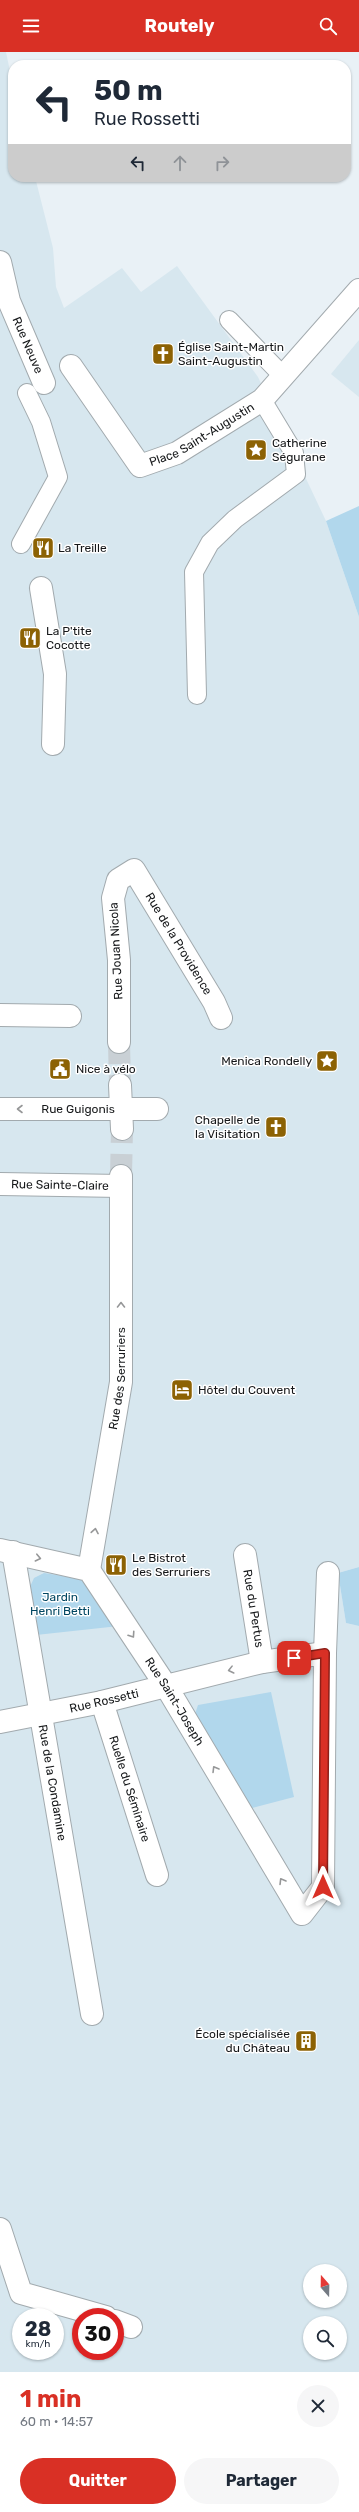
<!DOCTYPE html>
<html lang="fr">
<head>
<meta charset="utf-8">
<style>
	:root { --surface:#fff; --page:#f6f6f7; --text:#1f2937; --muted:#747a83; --accent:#d93025 }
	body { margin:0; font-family:Rubik,sans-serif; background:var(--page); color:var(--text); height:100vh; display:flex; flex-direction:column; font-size:15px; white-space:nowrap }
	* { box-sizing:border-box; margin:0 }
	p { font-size:13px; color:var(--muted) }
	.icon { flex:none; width:22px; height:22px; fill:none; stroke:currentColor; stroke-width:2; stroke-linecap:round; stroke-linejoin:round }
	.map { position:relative; height:2320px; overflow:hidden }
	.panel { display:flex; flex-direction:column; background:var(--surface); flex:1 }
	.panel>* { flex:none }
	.top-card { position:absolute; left:8px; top:8px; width:343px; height:122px; border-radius:16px; box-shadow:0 1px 3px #0004; background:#fff; color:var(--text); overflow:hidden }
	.needle { width:26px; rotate:340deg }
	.controls { position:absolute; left:303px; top:2212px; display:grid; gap:8px }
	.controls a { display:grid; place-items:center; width:44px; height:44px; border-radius:50%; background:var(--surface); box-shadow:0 1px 3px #0004; font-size:20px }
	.speed { position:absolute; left:12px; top:2256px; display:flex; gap:8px; font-size:20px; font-weight:700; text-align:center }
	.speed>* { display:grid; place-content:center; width:52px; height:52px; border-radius:50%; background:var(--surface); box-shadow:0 1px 3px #0004; line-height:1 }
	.speed small { font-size:10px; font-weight:400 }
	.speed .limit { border:6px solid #d22; background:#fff; color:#111 }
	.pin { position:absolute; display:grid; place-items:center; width:34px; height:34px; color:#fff; margin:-17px; border-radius:8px; box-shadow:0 2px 6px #0006 }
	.me { position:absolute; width:44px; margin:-22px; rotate:0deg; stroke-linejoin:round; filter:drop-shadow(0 0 3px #0008) }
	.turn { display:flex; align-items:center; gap:14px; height:84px; padding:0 20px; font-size:18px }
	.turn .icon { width:52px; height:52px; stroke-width:2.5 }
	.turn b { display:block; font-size:28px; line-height:34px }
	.lanes { display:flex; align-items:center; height:38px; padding:0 20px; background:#0003; justify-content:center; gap:20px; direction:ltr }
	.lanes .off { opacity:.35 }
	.round { display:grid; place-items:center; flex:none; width:42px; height:42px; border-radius:21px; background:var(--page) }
	.overview { display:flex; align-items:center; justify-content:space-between; height:68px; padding:0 20px }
	h1 { font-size:24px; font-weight:700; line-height:30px; color:var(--accent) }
	.primary-button { display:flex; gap:8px; margin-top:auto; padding:8px 20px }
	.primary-button a { flex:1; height:46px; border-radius:24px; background:var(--accent); color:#fff; font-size:16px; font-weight:700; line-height:46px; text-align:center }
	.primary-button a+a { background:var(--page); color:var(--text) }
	header { display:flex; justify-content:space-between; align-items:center; height:52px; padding:0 20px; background:var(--accent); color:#fff; font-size:18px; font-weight:700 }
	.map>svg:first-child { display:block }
</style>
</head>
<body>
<header><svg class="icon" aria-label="menu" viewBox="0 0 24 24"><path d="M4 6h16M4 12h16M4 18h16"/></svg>Routely<svg class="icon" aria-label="search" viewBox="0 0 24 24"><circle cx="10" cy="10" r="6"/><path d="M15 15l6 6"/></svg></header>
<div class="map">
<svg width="359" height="2320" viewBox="0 0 359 2320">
	<rect width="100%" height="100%" fill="#e9f1f6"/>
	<g fill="#d7e7ef" fill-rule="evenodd">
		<path d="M0 0H6L13 34V125H35L53 196 56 235 64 256 122 216 141 240 177 214 258 325 326 469 359 565V1515L338 1521 346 1571 359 1574V2320H0ZM310 2219H340V2249H310ZM21 2265H55V2299H21ZM81 2265H115V2299H81ZM310 2271H340V2301H310Z"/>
		<polygon points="359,288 359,345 331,322"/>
	</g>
	<g fill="#b1d7ec">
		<polygon points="359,454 359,565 326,469"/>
		<polygon points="359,1515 359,1574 346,1571 338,1521"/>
		<polygon points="44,1521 81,1527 91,1536 119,1574 36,1583 29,1537 34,1526"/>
		<polygon points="271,1640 294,1745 248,1757 194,1665 198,1653"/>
	</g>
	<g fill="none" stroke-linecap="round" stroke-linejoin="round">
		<g stroke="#c9d0d5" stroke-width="22" stroke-dasharray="22 11" stroke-linecap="butt">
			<polyline points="119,990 120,1033"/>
			<polyline points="121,1124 122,1077"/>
		</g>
		<g stroke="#a2aaae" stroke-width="20">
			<g id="service">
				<polyline points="229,268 283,324"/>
				<polyline points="21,492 58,425 41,370 27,341"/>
				<polyline points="197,643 194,520 210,491 235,467 296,422 294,401 262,348"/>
			</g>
		</g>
		<g stroke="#a2aaae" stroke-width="24">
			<g id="pedestrian">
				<path id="s1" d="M0 210 9 249 44 331"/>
				<polyline points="41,536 55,622 53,692"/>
				<polyline points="0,963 70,964"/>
				<path id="s2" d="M0 1057H157"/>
				<path id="s3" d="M13 1500 92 1962"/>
				<path id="s4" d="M245 1503 262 1610"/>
				<polyline points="325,1601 328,1521"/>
				<path id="s5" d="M102 1650 157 1823"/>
				<polyline points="0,2177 21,2241 106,2265"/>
				<polyline points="115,2269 131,2275"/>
			</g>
		</g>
		<g stroke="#a2aaae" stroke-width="24">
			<g id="minor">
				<path id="s6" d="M71 314 140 414 177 401 262 348 359 238"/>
				<path id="s7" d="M119 990V908L113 846 118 828 134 818 214 950 221 966"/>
				<polyline points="120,1033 122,1077"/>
				<path id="s8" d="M0 1132 121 1134"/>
				<path id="s9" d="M0 1498 89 1518 166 1634 302 1862 323 1835 325 1601 262 1610 102 1650 0 1670"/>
				<path id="s10" d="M89 1518 121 1330V1124"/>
			</g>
		</g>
		<use href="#service" stroke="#fff" stroke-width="18"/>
		<use href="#pedestrian" stroke="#fff" stroke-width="22"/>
		<use href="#minor" stroke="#fff" stroke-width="22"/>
	</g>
	<defs><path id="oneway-chevron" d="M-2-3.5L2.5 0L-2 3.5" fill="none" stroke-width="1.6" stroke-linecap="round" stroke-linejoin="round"/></defs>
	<g stroke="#969798">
		<use href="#oneway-chevron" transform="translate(20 1057) rotate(-180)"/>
		<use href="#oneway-chevron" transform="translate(121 1253) rotate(-90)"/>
		<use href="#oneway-chevron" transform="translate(95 1479) rotate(-80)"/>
		<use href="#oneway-chevron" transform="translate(38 1506) rotate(13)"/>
		<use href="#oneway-chevron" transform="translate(132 1583) rotate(56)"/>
		<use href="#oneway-chevron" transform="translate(231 1618) rotate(166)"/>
		<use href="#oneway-chevron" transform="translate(215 1717) rotate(-121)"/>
		<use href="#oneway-chevron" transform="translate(282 1829) rotate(-121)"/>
	</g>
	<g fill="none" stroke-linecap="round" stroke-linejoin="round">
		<g stroke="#8d1f18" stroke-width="10">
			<polyline id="route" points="294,1606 325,1601 323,1835"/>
		</g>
		<use href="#route" stroke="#d93025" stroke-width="7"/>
	</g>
	<defs>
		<g id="church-square" transform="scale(1.15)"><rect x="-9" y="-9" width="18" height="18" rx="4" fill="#8c6204" stroke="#fff"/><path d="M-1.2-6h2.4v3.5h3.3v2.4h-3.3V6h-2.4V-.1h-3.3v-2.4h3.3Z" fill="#fff"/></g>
		<g id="sight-square" transform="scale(1.15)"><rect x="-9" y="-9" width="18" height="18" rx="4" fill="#8c6204" stroke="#fff"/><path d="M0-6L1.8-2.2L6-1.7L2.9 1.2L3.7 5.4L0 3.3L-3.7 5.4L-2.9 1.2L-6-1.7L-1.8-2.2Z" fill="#fff"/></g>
		<g id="restaurant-square" transform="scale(1.15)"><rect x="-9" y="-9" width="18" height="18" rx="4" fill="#8c6204" stroke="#fff"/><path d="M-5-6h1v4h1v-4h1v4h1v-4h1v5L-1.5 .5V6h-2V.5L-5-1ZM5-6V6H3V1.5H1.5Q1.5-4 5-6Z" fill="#fff"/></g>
		<g id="civic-square" transform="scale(1.15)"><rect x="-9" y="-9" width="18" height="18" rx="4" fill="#8c6204" stroke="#fff"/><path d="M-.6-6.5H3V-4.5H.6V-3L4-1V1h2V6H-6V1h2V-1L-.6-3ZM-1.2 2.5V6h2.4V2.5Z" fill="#fff"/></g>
		<g id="hotel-square" transform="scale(1.15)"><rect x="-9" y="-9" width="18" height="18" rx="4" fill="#8c6204" stroke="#fff"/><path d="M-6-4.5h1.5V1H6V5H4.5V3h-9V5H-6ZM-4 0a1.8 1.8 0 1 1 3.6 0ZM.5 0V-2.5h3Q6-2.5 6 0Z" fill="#fff"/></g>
		<g id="building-square" transform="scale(1.15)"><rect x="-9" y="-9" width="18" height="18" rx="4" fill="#8c6204" stroke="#fff"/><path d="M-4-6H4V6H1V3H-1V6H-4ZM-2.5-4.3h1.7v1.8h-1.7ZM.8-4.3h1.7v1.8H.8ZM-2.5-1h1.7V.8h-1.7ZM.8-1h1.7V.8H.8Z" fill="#fff"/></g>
	</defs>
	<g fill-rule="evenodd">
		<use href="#church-square" x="163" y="302"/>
		<use href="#sight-square" x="256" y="398"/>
		<use href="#restaurant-square" x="43" y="496"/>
		<use href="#restaurant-square" x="30" y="586"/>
		<use href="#sight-square" x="327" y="1009"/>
		<use href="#civic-square" x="60" y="1017"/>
		<use href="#church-square" x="276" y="1075"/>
		<use href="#hotel-square" x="182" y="1338"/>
		<use href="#restaurant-square" x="116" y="1513"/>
		<use href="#building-square" x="306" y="1989"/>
	</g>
	<g text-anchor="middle" stroke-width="3" stroke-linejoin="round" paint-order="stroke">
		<g font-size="12" fill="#16181a" stroke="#fff">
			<text dy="4" stroke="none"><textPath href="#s1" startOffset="88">Rue Neuve</textPath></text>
			<text dy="4" stroke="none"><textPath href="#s6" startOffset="191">Place Saint-Augustin</textPath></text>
			<text dy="4" stroke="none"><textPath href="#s7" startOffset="268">Rue de la Providence</textPath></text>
			<text transform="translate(116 899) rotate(-93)" y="4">Rue Jouan Nicola</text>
			<text dy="4" stroke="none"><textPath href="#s2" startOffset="78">Rue Guigonis</textPath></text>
			<text dy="4" stroke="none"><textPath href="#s8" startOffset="60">Rue Sainte-Claire</textPath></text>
			<text dy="4" stroke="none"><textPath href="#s10" startOffset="194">Rue des Serruriers</textPath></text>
			<text dy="4" stroke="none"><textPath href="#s4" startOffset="54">Rue du Pertus</textPath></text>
			<text transform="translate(104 1649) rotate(-13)" y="4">Rue Rossetti</text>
			<text dy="4" stroke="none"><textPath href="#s9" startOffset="248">Rue Saint-Joseph</textPath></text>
			<text dy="4" stroke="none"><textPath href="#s3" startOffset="234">Rue de la Condamine</textPath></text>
			<text dy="4" stroke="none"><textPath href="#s5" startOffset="91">Ruelle du Séminaire</textPath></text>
		</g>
		<g font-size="12" fill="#16181a" stroke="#fff" text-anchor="start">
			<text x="178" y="299">Église Saint-Martin<tspan x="178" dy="14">Saint-Augustin</tspan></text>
			<text x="272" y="395">Catherine<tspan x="272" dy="14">Ségurane</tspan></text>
			<text x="58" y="500">La Treille</text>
			<text x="46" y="583">La P'tite<tspan x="46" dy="14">Cocotte</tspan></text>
			<text x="312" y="1013" text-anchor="end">Menica Rondelly</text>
			<text x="76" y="1021">Nice à vélo</text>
			<text x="260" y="1072" text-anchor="end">Chapelle de<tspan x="260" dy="14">la Visitation</tspan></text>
			<text x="198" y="1342">Hôtel du Couvent</text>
			<text x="132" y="1510">Le Bistrot<tspan x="132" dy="14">des Serruriers</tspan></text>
			<text x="290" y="1986" text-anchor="end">École spécialisée<tspan x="290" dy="14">du Château</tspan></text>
		</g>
		<g font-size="12" fill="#004661" stroke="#fff">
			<text x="60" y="1549">Jardin<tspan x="60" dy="14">Henri Betti</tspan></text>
		</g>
	</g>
</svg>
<div class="controls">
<a><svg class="needle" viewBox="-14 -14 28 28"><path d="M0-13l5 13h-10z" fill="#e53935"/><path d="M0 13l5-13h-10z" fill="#747a83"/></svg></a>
<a><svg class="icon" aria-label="search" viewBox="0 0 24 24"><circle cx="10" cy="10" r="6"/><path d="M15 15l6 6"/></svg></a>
</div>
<div class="speed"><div>28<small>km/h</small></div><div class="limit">30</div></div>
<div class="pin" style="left:294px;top:1606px;background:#d93025"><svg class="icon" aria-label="arrive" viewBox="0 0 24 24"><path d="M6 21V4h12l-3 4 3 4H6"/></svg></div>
<svg class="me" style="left:323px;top:1835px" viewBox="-20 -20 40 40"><path d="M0-17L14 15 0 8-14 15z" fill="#d93025" stroke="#fff" stroke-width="4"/></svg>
<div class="top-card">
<div class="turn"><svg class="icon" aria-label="left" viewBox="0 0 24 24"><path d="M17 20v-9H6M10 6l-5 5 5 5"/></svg><div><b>50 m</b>Rue Rossetti</div></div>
<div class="lanes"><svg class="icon" aria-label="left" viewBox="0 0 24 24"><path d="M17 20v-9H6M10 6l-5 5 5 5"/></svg><svg class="icon off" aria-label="ahead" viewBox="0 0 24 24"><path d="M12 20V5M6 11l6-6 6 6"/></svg><svg class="icon off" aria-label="right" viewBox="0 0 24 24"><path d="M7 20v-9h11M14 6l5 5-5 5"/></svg></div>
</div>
</div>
<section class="panel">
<div class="overview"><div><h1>1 min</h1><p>60 m · 14:57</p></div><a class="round"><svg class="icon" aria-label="close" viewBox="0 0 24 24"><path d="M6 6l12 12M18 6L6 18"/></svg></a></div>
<div class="primary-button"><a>Quitter</a><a>Partager</a></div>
</section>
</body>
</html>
